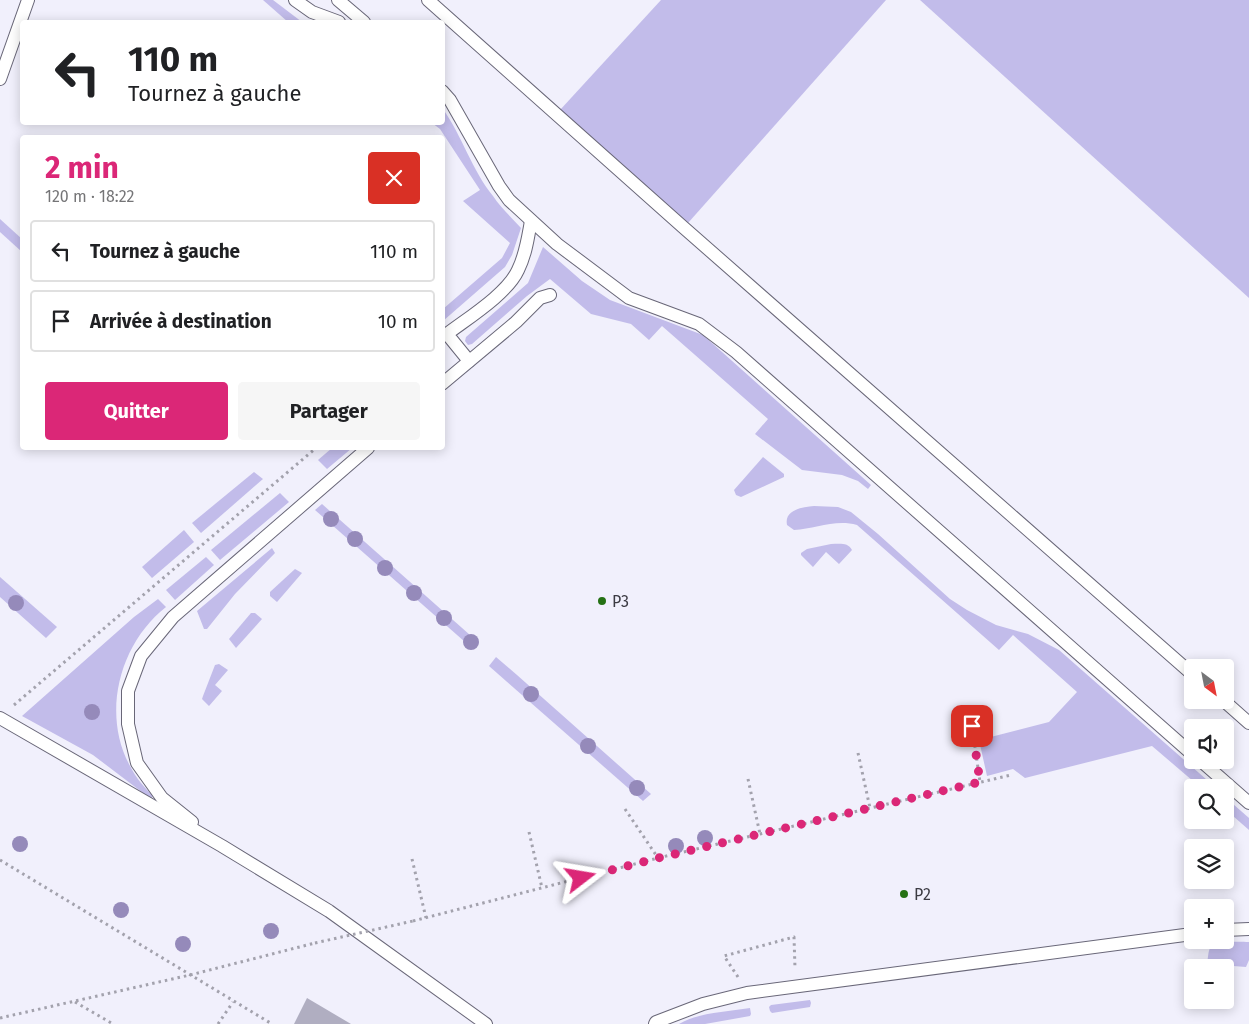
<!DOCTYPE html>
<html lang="fr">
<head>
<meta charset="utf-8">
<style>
	:root { --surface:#fff; --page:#f6f6f6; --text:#202124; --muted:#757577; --line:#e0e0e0; --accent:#db2777 }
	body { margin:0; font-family:"Fira Sans",sans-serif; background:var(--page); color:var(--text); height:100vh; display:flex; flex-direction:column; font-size:19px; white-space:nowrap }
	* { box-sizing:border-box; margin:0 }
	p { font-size:16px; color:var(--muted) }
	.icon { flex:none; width:28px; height:28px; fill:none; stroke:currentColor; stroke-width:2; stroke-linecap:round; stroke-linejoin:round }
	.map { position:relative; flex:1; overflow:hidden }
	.sheet { position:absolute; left:20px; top:135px; width:425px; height:315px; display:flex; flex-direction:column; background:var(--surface); border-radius:5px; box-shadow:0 2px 12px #0003 }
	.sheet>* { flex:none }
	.hud { position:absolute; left:20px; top:20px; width:425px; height:105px; border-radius:5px; box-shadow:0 2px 12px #0003; background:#fff; color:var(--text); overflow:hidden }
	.needle { width:32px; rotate:148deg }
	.fabs { position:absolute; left:1184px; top:659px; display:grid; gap:10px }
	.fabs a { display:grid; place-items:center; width:50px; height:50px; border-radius:5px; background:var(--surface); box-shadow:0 2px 12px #0003; font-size:25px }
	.pin { position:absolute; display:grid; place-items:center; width:42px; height:42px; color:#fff; margin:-21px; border-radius:10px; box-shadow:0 2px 8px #0006 }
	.me { position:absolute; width:55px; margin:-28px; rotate:76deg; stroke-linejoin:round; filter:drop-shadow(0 0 4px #0008) }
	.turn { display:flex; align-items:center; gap:18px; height:105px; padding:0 25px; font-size:22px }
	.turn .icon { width:65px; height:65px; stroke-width:2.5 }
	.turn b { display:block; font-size:35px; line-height:42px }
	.round { display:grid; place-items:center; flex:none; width:52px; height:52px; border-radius:5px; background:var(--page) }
	.overview { display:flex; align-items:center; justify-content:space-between; height:85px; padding:0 25px }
	h1 { font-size:30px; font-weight:700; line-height:38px; color:var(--accent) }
	.cta { display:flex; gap:10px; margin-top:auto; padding:10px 25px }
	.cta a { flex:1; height:58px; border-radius:5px; background:var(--accent); color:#fff; font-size:20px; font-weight:700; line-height:58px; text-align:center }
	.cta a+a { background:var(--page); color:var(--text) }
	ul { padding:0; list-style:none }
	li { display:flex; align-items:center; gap:15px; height:62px; margin:0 10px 8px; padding:0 15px; border:2px solid var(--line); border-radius:5px }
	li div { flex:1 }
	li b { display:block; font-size:19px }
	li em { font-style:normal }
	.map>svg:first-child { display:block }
</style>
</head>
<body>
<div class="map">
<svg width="1249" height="1024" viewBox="0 0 1249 1024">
	<rect width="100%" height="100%" fill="#f1f0fc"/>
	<g fill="#c2bcea">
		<polygon points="263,0 273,0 302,22 288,22"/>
		<polygon points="661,0 886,0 688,223 560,110"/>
		<polygon points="920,0 1249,0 1249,298"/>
		<path d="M443 109C462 136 472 170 493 196 501 208 512 218 521 228L512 255 505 267 443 321V309L502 258 510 243 463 201 480 190 440 129 432 123 442 122Z"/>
		<polygon points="0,219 22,239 22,252 0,232"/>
		<polygon points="543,247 582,281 610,300 703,335 871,485 868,489 858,481 842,475 802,470 755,434 768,419 662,326 649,340 631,324 591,314 550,279 527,296 472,344 468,345 465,341 466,337 528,283"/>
		<polygon points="332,448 352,448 327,469 318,460"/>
		<polygon points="763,457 784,474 784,477 741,497 736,495 734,490"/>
		<polygon points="254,472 263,479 201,533 192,523"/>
		<polygon points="280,493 289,502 220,560 211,550"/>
		<polygon points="322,504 479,643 473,649 315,510"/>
		<path d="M814 506 838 507 851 512 878 534 950 599 967 610 996 625 1028 634 1059 650 1215 787H1200L1152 746 1025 778 1013 769 987 776 979 740 1049 722 1077 692 1013 635 999 650 857 525C835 519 815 529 794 530L787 525C784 510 802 507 814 506Z"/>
		<polygon points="184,530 194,542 152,578 142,567"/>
		<path d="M831 544C839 544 848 542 852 550L839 564 826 552 813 567 801 555V553L807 549Z"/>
		<polygon points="272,548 275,553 235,594 207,629 204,629 197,611"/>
		<polygon points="206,557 214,565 175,600 166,590"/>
		<polygon points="295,569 302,573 277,602 270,596 270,592"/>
		<polygon points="0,577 57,627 46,638 0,597"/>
		<path d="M158 599 166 607C120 643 101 713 130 766 136 778 144 787 153 796L151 799 93 755 22 716 134 617Z"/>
		<polygon points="251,613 255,613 262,619 236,648 229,639"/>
		<polygon points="496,657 517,675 651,794 643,801 489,666"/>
		<polygon points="219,664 228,670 215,685 222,691 209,706 202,699 203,696 215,665"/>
		<polygon points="1225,797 1249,818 1249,830 1225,809"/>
		<path d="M1249 942V960L1246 967 1207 964C1208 959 1208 952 1210 948 1214 940 1241 942 1249 942Z"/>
		<polygon points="810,1000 811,1003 810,1007 772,1013 770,1011 769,1007 771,1005"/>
		<path d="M750 1008 751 1014 750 1016 705 1024H679C700 1012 726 1012 750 1008Z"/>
	</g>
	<polygon fill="#b0aec1" points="307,998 351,1024 294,1024"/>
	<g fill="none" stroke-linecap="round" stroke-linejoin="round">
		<g stroke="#696778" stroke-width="14">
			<g id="lane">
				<polyline points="295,0 312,12 339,22"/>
				<polyline points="338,0 364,22"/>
				<polyline points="428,0 683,227 1192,674"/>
				<polyline points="0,79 28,0"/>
				<polyline points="442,91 450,100 499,186 509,200 557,244 629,298 699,324 736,352 1192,754"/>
				<path d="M469 361 447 334C468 318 507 294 518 270 526 254 528 237 531 221"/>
				<polyline points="442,384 516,322 540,298 550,295"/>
				<polyline points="1223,700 1249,723"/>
				<polyline points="0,718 222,846 329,911 486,1024"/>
				<polyline points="1200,760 1249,803"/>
				<polyline points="192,822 162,798 137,763 128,724 128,691 141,656 173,617 368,448"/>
				<polyline points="1225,930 1249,929"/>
				<polyline points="655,1024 656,1022 703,1004 747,993 1192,934"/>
			</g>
		</g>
		<g stroke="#a3a2ad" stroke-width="3" stroke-dasharray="2.5 4" stroke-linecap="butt">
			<polyline points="14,705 316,448"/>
			<polyline points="972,726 980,782"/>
			<polyline points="858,753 870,808"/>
			<polyline points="748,779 760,834"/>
			<polyline points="625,809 658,858"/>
			<polyline points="529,832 542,888"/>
			<polyline points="412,859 426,918"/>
			<polyline points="0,860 272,1024"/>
			<polyline points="413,921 658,858 1011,775"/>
			<polyline points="738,977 724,956 794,937 795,968"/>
			<polyline points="75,1002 113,1024"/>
			<polyline points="0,1018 190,975 315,943"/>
			<polyline points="218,1024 233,1002"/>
		</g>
		<use href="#lane" stroke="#fff" stroke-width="12"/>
		<polyline stroke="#a3a2ad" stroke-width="3" stroke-dasharray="2.5 4" stroke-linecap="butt" points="315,943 413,921"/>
	</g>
	<g fill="#958aba">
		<circle cx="331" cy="519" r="8"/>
		<circle cx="355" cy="539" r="8"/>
		<circle cx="385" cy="568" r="8"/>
		<circle cx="414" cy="593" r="8"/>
		<circle cx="16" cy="603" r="8"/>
		<circle cx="444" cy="618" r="8"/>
		<circle cx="471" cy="642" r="8"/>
		<circle cx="531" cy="694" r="8"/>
		<circle cx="92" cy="712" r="8"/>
		<circle cx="588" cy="746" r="8"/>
		<circle cx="637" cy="788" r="8"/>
		<circle cx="705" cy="838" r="8"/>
		<circle cx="20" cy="844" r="8"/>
		<circle cx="676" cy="846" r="8"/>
		<circle cx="121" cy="910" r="8"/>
		<circle cx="271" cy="931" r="8"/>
		<circle cx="183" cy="944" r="8"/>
	</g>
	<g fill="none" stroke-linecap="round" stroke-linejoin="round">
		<polyline stroke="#db2777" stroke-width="9" stroke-dasharray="0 16.2" points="581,878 658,858 980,782 972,726"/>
	</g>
	<g fill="#257114" stroke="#f1f0fc" stroke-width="2">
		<circle cx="602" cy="601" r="5"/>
		<circle cx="904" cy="894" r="5"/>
	</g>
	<g text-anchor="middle" stroke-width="4" stroke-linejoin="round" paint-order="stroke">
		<g font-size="16" fill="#3c3b43" stroke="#f1f0fc" text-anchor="start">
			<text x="612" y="607">P3</text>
			<text x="914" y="900">P2</text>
		</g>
	</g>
</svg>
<div class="fabs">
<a><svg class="needle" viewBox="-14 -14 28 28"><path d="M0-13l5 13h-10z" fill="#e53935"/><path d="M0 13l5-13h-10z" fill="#757577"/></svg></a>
<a><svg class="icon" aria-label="sound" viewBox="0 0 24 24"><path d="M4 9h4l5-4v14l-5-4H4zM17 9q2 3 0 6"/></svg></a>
<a><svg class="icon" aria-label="search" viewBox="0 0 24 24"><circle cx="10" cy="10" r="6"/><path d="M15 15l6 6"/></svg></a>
<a><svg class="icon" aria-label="layers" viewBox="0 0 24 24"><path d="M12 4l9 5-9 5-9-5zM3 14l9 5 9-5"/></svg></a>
<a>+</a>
<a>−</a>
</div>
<div class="pin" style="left:972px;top:726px;background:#d93025"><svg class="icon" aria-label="arrive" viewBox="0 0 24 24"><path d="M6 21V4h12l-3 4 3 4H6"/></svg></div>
<svg class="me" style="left:581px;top:878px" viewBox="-20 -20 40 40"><path d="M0-17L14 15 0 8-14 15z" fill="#db2777" stroke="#fff" stroke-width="4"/></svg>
<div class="hud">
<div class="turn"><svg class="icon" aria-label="left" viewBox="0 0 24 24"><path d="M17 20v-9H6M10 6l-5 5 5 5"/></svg><div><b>110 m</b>Tournez à gauche</div></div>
</div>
<section class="sheet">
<div class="overview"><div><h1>2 min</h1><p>120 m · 18:22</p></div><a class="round" style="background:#d93025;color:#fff"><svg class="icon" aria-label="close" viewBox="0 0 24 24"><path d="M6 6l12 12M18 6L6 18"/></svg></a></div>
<ul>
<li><svg class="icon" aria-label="left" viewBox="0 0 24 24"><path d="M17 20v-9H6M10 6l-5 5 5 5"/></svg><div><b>Tournez à gauche</b></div><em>110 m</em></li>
<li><svg class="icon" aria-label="arrive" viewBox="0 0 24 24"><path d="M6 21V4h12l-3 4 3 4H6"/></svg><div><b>Arrivée à destination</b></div><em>10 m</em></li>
</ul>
<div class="cta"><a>Quitter</a><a>Partager</a></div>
</section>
</div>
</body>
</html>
